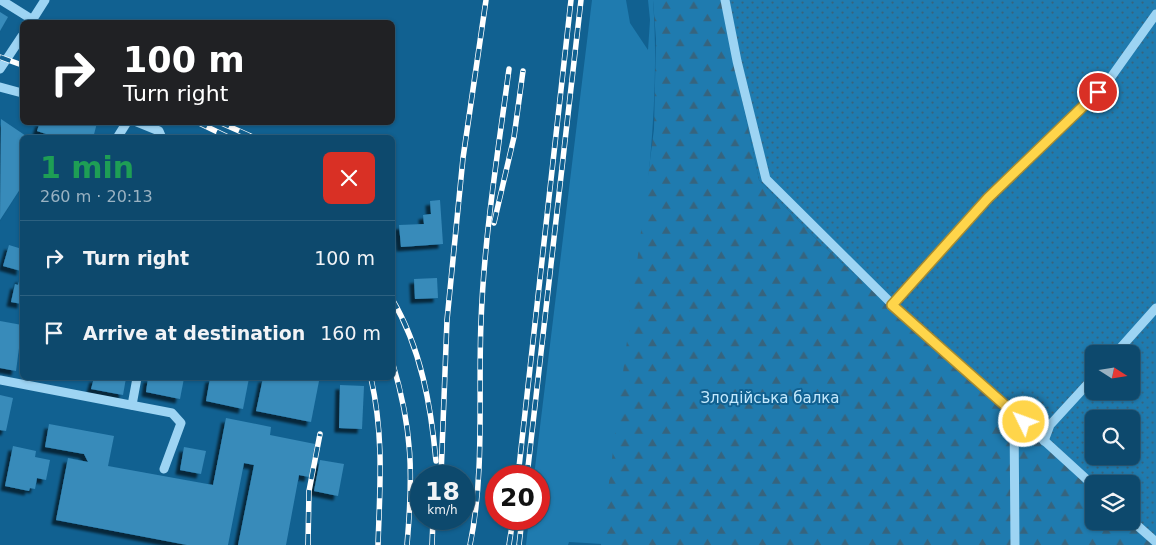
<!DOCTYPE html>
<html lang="en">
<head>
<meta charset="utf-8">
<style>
	:root { --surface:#0d496d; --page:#1b5375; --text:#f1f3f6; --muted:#9ab2c2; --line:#2d6180 }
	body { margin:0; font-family:"DejaVu Sans",sans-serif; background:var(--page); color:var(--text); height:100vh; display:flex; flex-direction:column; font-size:19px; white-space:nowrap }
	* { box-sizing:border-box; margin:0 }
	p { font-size:16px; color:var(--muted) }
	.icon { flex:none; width:28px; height:28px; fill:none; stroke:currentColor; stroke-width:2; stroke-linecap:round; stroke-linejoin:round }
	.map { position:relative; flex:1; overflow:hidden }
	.details { position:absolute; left:20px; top:135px; width:375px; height:245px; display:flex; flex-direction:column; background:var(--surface); border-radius:8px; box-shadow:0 1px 4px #0004,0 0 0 1px var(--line) }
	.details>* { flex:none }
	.guide { position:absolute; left:20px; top:20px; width:375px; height:105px; border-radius:8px; box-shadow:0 1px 4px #0004,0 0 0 1px var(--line); background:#202124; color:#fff; overflow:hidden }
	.needle { width:32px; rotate:102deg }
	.controls { position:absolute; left:1085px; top:345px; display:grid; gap:10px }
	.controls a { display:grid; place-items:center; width:55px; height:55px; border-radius:8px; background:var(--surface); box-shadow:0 1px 4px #0004,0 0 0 1px var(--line); font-size:25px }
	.speed { position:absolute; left:410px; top:465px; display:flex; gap:10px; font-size:25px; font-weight:700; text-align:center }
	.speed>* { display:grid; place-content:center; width:65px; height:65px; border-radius:50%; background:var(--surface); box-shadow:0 1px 4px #0004,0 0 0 1px var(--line); line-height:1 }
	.speed small { font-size:12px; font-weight:400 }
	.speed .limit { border:8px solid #d22; background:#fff; color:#111 }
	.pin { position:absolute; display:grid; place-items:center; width:42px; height:42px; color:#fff; margin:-21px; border:2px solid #fff; border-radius:50%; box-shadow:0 1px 5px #0007 }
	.me { position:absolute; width:55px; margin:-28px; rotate:312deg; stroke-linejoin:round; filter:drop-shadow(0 0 4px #0008) }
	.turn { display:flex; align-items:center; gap:18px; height:105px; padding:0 20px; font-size:22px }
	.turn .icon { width:65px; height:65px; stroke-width:2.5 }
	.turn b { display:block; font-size:35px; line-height:42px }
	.round { display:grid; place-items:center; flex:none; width:52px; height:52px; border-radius:8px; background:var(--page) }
	.summary { display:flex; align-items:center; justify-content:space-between; height:85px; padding:0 20px }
	h1 { font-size:30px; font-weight:600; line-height:38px; color:#1e9e55 }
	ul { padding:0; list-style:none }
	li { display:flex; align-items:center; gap:15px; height:75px; padding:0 20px; border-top:1px solid var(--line) }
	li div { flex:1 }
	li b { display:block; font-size:19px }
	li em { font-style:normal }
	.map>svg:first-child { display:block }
</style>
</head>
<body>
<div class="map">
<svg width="1156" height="545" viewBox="0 0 1156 545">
	<defs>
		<pattern id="forest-firs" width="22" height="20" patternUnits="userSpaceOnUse" patternTransform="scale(1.25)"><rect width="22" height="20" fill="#1f7baf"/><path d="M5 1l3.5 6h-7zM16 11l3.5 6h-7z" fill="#36647e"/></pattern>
		<pattern id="garden-dots" width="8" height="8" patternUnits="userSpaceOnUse" patternTransform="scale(1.25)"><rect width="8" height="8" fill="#1f7baf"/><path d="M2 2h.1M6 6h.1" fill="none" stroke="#36647e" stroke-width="1.8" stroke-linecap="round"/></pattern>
		<filter id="shadow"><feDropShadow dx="-4.5" dy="4.5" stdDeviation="1" flood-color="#0009"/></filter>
	</defs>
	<rect width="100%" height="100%" fill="#116191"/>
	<path fill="#1f7baf" d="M592 0H626L630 23 648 50 650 20 648 0H653C660 95 648 188 636 282 624 370 613 457 602 544L569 542 568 545H526L529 519H539V476H534Z"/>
	<polygon fill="url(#forest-firs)" points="653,0 721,0 759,180 820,243 1094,490 1094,521 1128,521 1154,545 601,545 654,129 656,39"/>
	<path fill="url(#garden-dots)" fill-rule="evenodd" d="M721 0H1156V545L1131 521V484H1094V490L820 243 759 180ZM1094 354H1131V391H1094ZM1094 419H1131V456H1094Z"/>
	<g fill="#398bba" filter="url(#shadow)">
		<polygon points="0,12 8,17 0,31"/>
		<polygon points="1,119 29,138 22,138 22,186 0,220"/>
		<polygon points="40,122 94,122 97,123 93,138 58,138 37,131"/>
		<polygon points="440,200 443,244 401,247 399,225 424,224 423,215 431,214 430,201"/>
		<polygon points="9,245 22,249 21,271 3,266"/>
		<polygon points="20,278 22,278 22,304 11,302 15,284 18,285"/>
		<polygon points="437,278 438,298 415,299 414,279"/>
		<polygon points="0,321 22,325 16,371 0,368"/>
		<polygon points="94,378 126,378 123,395 91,389"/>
		<polygon points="148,378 184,378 180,399 146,392"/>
		<polygon points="210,378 249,378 243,409 206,401"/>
		<polygon points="263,378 312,378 319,381 311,422 256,411"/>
		<polygon points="340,385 364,386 362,429 339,428"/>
		<polygon points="0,395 13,398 6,431 0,430"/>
		<polygon points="226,418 271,427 270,435 315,444 309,477 299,475 286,545 238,545 254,465 244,463 228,545 187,545 56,520 68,458 88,462 84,454 45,447 49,424 114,436 108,466 213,485"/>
		<polygon points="13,446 36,451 35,457 50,460 46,480 37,478 35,489 30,488 29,491 5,486"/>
		<polygon points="184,447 206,451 201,474 180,470"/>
		<polygon points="320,460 344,464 338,496 314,491"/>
	</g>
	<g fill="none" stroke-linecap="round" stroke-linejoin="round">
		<g stroke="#9dd4f3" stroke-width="9">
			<polyline points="1,0 33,20"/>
			<polyline points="725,0 737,61 766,179 893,305 1014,413 1015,545"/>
			<polyline points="31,22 45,0"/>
			<polyline points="0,69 22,36"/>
			<polyline points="0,87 22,93"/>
			<polyline points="137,122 159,131 162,138"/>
			<polyline points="117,138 127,122"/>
			<polyline points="893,305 989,198 1109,80 1156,14"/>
			<polyline points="1115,354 1156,308"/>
			<polyline points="0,380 172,413 181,423 164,469"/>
			<polyline points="132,405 137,378"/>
			<polyline points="1014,413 1094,486"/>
			<polyline points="1044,441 1050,425 1094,377"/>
			<polyline points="1131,520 1156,542"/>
		</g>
		<g stroke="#fff" stroke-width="5.5">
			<g id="rail">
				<polyline points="0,57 22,65"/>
				<polyline points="197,122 230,138"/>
				<polyline points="219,122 255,138"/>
				<polyline points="494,223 514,137 523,71"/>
				<path d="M392 299C421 348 431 406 436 461"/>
				<path d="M392 361C413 430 413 475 407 545"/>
				<path d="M371 378C384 437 380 485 378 545"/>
				<polyline points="441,476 447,320 463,158 486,0"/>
				<polyline points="518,476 571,0"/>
				<polyline points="527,476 581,0"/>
				<polyline points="308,545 309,491 320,434"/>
				<polyline points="432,545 433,519"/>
				<path d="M470 545C485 472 478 396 481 322 484 237 498 152 509 69"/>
				<polyline points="509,545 513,519"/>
				<polyline points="519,545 522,519"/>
			</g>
		</g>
		<use href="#rail" stroke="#116191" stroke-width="4" stroke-dasharray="11" stroke-linecap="butt"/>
	</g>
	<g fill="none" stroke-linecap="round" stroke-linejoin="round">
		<g stroke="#a68a30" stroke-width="12">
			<polyline id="route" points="1024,422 892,305 988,198 1098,92"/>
		</g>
		<use href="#route" stroke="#ffd54a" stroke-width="9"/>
	</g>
	<g text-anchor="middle" stroke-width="4" stroke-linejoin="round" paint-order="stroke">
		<g font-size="15" fill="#c4e9fd" stroke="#116191">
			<text x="770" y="403">Злодійська балка</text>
		</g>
	</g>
</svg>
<div class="controls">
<a><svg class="needle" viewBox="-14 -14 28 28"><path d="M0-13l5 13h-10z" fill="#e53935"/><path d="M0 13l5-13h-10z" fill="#9ab2c2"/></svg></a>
<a><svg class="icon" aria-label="search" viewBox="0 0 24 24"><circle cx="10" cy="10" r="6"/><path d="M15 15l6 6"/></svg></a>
<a><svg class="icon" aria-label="layers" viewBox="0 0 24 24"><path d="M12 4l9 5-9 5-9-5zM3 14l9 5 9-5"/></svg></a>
</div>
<div class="speed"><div>18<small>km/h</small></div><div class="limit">20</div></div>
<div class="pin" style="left:1098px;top:92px;background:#d93025"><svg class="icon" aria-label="arrive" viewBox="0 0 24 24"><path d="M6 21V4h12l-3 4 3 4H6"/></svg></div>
<svg class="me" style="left:1024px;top:422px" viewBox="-20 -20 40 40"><circle r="17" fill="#ffd54a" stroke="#fff" stroke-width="3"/><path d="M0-11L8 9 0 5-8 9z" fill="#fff"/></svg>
<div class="guide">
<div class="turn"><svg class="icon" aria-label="right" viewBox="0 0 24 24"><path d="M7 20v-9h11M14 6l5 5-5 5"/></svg><div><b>100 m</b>Turn right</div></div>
</div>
<section class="details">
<div class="summary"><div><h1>1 min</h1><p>260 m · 20:13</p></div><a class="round" style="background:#d93025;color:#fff"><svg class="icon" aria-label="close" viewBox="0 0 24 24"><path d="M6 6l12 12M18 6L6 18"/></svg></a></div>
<ul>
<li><svg class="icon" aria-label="right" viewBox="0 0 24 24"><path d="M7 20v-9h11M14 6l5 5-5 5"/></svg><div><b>Turn right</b></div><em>100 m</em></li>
<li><svg class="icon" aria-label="arrive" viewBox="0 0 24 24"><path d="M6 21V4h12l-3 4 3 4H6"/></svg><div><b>Arrive at destination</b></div><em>160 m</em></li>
</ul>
</section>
</div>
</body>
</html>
